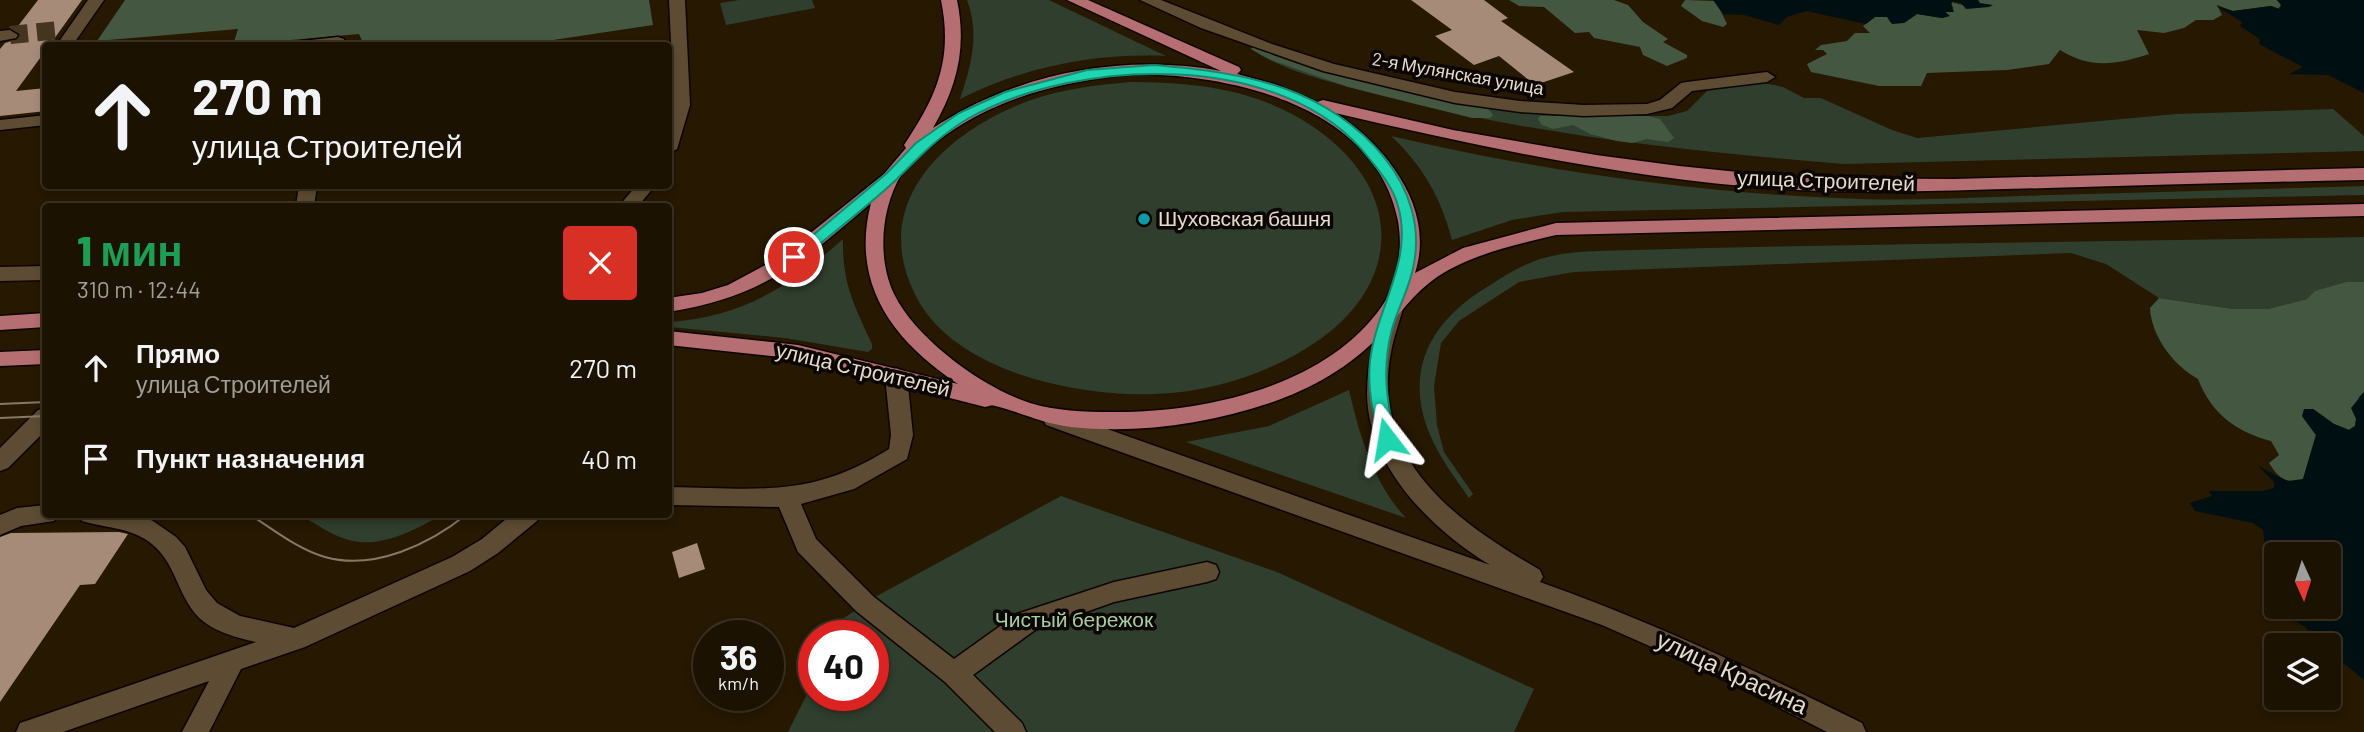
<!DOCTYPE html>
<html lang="ru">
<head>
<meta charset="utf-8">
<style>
	:root { --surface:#1c1201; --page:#251b0b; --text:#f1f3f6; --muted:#a09e99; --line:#3a3223 }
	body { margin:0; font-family:Barlow,sans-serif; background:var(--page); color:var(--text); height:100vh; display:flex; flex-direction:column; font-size:26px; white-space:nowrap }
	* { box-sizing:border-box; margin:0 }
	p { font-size:23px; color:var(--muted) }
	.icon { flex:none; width:38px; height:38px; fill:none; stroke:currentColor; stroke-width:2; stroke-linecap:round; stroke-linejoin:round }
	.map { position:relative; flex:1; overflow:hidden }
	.details { position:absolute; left:42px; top:203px; width:630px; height:315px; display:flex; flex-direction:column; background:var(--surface); border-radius:7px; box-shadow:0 4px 10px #0003,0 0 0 2px var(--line) }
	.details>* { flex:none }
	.hud { position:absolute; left:42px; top:42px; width:630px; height:147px; border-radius:7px; box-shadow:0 4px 10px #0003,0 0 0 2px var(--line); background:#1c1201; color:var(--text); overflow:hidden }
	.needle { width:46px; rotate:177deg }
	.controls { position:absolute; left:2264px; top:542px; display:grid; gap:14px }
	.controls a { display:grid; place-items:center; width:77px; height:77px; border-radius:7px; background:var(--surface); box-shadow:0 4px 10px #0003,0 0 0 2px var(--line); font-size:35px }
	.speed { position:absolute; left:693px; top:620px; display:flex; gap:14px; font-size:35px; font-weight:700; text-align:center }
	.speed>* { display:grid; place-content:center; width:91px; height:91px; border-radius:50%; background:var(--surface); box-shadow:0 4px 10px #0003,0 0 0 2px var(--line); line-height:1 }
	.speed small { font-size:18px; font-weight:400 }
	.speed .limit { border:10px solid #d22; background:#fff; color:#111 }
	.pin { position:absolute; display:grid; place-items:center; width:60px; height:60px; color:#fff; margin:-30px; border:4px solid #fff; border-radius:50%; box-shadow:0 2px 7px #0007 }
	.me { position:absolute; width:77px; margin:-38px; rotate:346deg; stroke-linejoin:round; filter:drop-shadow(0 0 5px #0008) }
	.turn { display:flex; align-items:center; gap:24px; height:147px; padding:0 35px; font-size:32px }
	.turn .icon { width:91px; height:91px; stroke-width:2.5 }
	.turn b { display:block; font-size:49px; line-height:60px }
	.round { display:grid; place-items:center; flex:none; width:74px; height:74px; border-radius:7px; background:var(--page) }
	.head { display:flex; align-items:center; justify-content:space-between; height:119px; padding:0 35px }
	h1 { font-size:42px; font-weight:800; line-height:52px; color:#1e9e55 }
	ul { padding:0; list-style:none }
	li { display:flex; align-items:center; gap:21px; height:91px; padding:0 35px }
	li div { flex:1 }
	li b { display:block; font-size:26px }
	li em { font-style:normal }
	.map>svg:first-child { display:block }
</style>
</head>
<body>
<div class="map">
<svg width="2364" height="732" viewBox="0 0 2364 732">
	<rect width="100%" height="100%" fill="#261801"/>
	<g fill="#2f3e2d">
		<polygon points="739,0 812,0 815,8 726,25 720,3"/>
		<path d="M967 0H1049L1166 56C1095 53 1023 67 960 99 971 66 980 34 967 0Z"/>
		<path d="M1251 49 1509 109 1558 116H1668L1687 111 1710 88 1736 83H1764L1783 87 1804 98H1821L1892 130 1917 138 2176 114 2333 109 2364 136V151L1844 164C1687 151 1529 135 1376 94 1335 83 1286 73 1251 49Z"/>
		<path d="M1130 82C1184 82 1241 87 1290 113 1408 175 1414 290 1295 355 1253 378 1204 392 1156 394 1080 397 958 373 918 300 865 204 946 131 1031 100 1062 89 1097 85 1130 82Z"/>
		<path d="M1391 136C1545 172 1704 194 1862 199 1925 201 1989 197 2052 195 2156 192 2260 189 2364 186V195L1563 212 1512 220 1452 240C1441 198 1423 166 1391 136Z"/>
		<path d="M2364 237V282H2346L2307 299 2268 309H2233L2159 298 2106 264 2071 253 1574 272 1519 282 1459 321 1441 343 1434 386 1437 425 1444 452 1473 494 1469 498C1455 478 1440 458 1430 435 1403 370 1431 321 1487 287 1506 275 1526 262 1548 257 1575 250 1606 251 1634 250 1691 248 1748 247 1805 246 1991 243 2178 240 2364 237Z"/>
		<path d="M843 239C842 283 854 305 872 344V349L868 352 785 338 669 327V322C742 317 789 287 843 239Z"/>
		<path d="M1349 390C1360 437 1373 482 1406 518L1186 442 1269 426Z"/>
		<polygon points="1061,496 1277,572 1534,689 1514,732 788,732 814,680 814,695 873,695 873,635 835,635 844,618 875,597"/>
		<path d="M300 515H441C416 530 379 549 349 540 332 536 315 523 300 515Z"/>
	</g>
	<g fill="#445741">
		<polygon points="125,0 649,0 653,25 520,45 364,45 359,34 233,45 238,29 97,41"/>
		<polygon points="1509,0 1614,0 1628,5 1643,22 1668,39 1663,42 1687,55 1687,58 1667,66 1643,55 1640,47 1594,38 1589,32 1575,33 1544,7 1519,6"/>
		<polygon points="1685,0 1716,1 1727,24 1723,27 1702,21 1681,6"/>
		<path d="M1978 0H2277L2281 5 2278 9 2271 6 2233 11 2217 5 2222 15 2213 20H2196L2184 28 2164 33 2137 30 2149 54C2116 65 2090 69 2060 50L2049 64 2007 70 1927 73 1921 86H1879L1811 72 1807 64 1827 54 1823 50H1815L1821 45 1847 41 1855 33H1870L1863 26 1875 17H1888L1890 22 1904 23 1917 14 1942 18 1949 16 1945 11 1953 8 1951 2 1963 5 1979 4Z"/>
		<polygon points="1253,46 1486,106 1493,115 1490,118 1472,118 1348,87 1271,60 1251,49"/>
		<polygon points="1540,116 1648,116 1660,119 1674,138 1668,142 1647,139 1632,143 1617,141 1590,134 1573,125 1553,129 1542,125 1538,119"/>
		<path d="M2346 282H2364V392L2359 397 2355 426 2349 430 2334 424 2313 409 2302 416 2316 435 2303 479C2285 485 2278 477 2269 463L2279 455 2271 441C2236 432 2211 413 2198 379 2174 366 2151 336 2150 308L2159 298 2233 309H2268L2307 299 2315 291Z"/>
	</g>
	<g fill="#001012" fill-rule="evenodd">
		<polygon points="1713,0 1978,0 1980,3 1993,5 1989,7 1966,9 1961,3 1953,1 1951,4 1954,12 1945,12 1950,16 1942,18 1917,14 1904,23 1892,24 1887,17 1875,17 1866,24 1861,23 1806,11 1787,17 1779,25 1744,15 1723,14"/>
		<polygon points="2277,0 2364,0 2364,93 2328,75 2289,74 2303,67 2259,44 2260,39 2240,26 2242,22 2216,6 2233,11 2271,6 2280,9 2281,5"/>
		<path d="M2364 392V680L2329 651V646C2316 646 2313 634 2304 626 2296 620 2281 619 2274 612 2260 599 2274 592 2275 578 2275 565 2267 558 2265 546 2264 541 2264 536 2263 530L2253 523 2195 511 2190 503 2212 496 2209 491H2263L2274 488V482L2258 466 2288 481 2303 479 2316 435 2302 416 2304 409H2313L2334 424 2349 430 2355 426 2356 419 2351 408ZM2277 555H2329V607H2277Z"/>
	</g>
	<g fill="#a68b79">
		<polygon points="38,0 82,0 49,46 46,46 46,50 16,91 46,88 46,111 0,116 0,49 5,43 18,39 21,34 15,30"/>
		<polygon points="1411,0 1484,0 1508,18 1501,21 1574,72 1535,85 1499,56 1474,65 1435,36 1452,30"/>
		<polygon points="119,532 128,534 95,584 80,585 0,702 0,537 11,533"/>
		<polygon points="697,543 705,569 679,578 672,552"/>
	</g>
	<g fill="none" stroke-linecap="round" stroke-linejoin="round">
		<polyline stroke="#43351f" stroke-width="18" stroke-dasharray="18 9" stroke-linecap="butt" points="10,35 60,30"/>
		<g stroke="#0f0400" stroke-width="3">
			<g id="minor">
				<polygon points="88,0 104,0 72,46 56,46"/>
				<polygon points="669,0 685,0 690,105 677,149 668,154 668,120 674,105"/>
				<polygon points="1140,0 1161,0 1272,44 1334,64 1455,92 1520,101 1584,105 1647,104 1660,100 1681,83 1687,82 1767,72 1775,77 1767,82 1692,91 1672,108 1647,114 1584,116 1520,112 1455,103 1323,71 1201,28"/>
				<polygon points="10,30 18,35 16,38 0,41 0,31"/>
				<polygon points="338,37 344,39 345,46 294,46 302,41"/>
				<polygon points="46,115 46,125 0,130 0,120"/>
				<polygon points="299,186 317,186 314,206 296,206"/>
				<polygon points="636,186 655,186 638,206 619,206"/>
				<polygon points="46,266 46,280 0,281 0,267"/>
				<path d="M1394 298 1401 300 1404 305C1400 320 1394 336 1391 352 1370 461 1457 522 1540 570L1543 577 1540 582C1652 622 1757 671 1862 723L1866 732H1827L1717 676 1602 625 1046 425 1043 419 1046 413 1054 411 1062 413 1490 565C1431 529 1368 467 1367 394 1367 363 1375 335 1384 305L1387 300Z"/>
				<path d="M896 368 903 371 907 376 913 435 907 459 854 489 801 504 816 539 874 597 954 659 1017 614 1114 582 1207 562 1216 565 1219 572 1216 579 1207 582 1114 602 1035 630 973 675 1022 723 1026 732H995L945 682 856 611 798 552 779 507 668 505V487C757 488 810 499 889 449L891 435 885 376 889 371Z"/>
				<polygon points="46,408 46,430 8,468 0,471 0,448 38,410"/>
				<polygon points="46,505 46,514 57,514 54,521 21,526 0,535 0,515 17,508"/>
				<path d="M79 514H137L153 521 176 537 185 547 206 590 217 603 240 616 294 628 452 557 482 539 512 514H540L537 521 498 553 470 571 305 647 241 669 209 732H182L209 681 63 732H16L20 723 29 720 256 642C233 637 204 629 191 608 175 584 173 559 148 541 127 527 105 528 82 521Z"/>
			</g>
		</g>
		<g stroke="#0f0400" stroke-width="3">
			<g id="major">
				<path d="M941 0H957C967 48 957 86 933 128 1017 73 1122 53 1221 71L1067 0H1088L1239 67 1241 70 1237 74 1274 84 1317 102 1323 100 1453 130 1596 155 1679 166 1798 178 1954 179 2364 168V180C2258 182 2153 185 2047 188 1964 190 1881 194 1798 190 1642 182 1486 148 1335 113 1386 146 1436 208 1415 273L1463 248 1556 223 2364 204V216L1556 235C1515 245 1472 254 1437 277 1414 293 1400 314 1381 334 1352 366 1311 389 1270 403 1207 424 1138 434 1071 427 1041 423 1023 413 995 406 991 405 990 406 985 407L798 359 668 345V331L798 345 958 384C893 341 850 284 871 203 801 263 762 297 668 312V298L702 293 728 285 782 256 884 174 906 148 904 145C937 96 953 59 941 0ZM1133 74C1232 74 1376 106 1398 221 1403 249 1398 283 1382 306 1326 387 1203 413 1111 412 1084 412 1056 411 1030 403 983 388 916 339 894 294 877 258 881 209 901 175 910 162 923 152 936 142 993 98 1062 81 1133 74Z"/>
				<polygon points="46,313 46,327 0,330 0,316"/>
				<polygon points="46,350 46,364 0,366 0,352"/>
			</g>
		</g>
		<use href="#minor" fill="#5d4c33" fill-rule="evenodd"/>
		<use href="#major" fill="#b56e71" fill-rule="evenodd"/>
		<g stroke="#857865" stroke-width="2">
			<polyline points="0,404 46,402"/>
			<polyline points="0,418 46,416"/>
			<path d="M249 514C273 529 297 549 325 557 374 571 430 544 467 514"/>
		</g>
	</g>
	<path fill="#1fd5b0" stroke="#148a72" stroke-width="2" d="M1155 65C1199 69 1244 74 1286 89 1359 115 1432 185 1413 268 1409 289 1398 308 1392 329 1382 367 1386 401 1396 439L1393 443H1381L1379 439C1373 413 1367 388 1370 361 1376 308 1414 261 1398 206 1393 187 1380 172 1368 157 1284 50 1079 57 969 118 940 135 920 156 897 179 866 208 831 234 799 261L794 262 787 257 887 173 916 143 959 113 1005 92 1087 70Z"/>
	<circle fill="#0f9aa8" stroke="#0a0501" stroke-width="2.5" cx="1144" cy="219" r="7"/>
	<g text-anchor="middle" stroke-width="7" stroke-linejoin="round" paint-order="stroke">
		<g font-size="18" fill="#e5dbcc" stroke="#0a0501">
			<text transform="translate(1458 74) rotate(10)" y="6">2-я Мулянская улица</text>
		</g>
		<g font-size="21" fill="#e5dbcc" stroke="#0a0501">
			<text transform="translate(1826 181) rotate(2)" y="7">улица Строителей</text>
			<text transform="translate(863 370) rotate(13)" y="7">улица Строителей</text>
		</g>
		<g font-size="21" fill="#e5dbcc" stroke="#0a0501" text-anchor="start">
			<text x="1158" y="226">Шуховская башня</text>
		</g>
		<g font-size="21" fill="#a7cca1" stroke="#0a0501">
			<text x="1074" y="627">Чистый бережок</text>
		</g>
		<g font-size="24" fill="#e5dbcc" stroke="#0a0501">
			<text transform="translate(1732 673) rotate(25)" y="8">улица Красина</text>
		</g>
	</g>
</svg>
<div class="controls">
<a><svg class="needle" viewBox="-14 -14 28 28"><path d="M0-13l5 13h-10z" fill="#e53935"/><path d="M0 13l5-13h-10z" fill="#a09e99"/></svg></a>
<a><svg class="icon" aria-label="layers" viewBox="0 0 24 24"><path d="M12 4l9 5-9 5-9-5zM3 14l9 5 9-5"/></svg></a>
</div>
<div class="speed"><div>36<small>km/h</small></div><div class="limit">40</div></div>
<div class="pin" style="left:794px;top:257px;background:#d93025"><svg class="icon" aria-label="arrive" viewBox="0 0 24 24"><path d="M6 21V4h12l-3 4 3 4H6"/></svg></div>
<svg class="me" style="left:1387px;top:439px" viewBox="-20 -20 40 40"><path d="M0-17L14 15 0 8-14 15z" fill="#1fd5b0" stroke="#fff" stroke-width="4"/></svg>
<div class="hud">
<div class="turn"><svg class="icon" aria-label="ahead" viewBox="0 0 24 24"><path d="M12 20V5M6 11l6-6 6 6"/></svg><div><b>270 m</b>улица Строителей</div></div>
</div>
<section class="details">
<div class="head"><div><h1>1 мин</h1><p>310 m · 12:44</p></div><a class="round" style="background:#d93025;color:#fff"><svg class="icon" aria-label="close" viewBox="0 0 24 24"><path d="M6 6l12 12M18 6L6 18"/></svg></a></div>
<ul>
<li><svg class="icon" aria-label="ahead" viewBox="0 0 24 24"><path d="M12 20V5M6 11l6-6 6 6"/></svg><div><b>Прямо</b><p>улица Строителей</p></div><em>270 m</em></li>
<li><svg class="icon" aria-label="arrive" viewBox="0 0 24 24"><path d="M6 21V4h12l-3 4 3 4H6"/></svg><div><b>Пункт назначения</b></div><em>40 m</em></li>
</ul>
</section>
</div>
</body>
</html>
